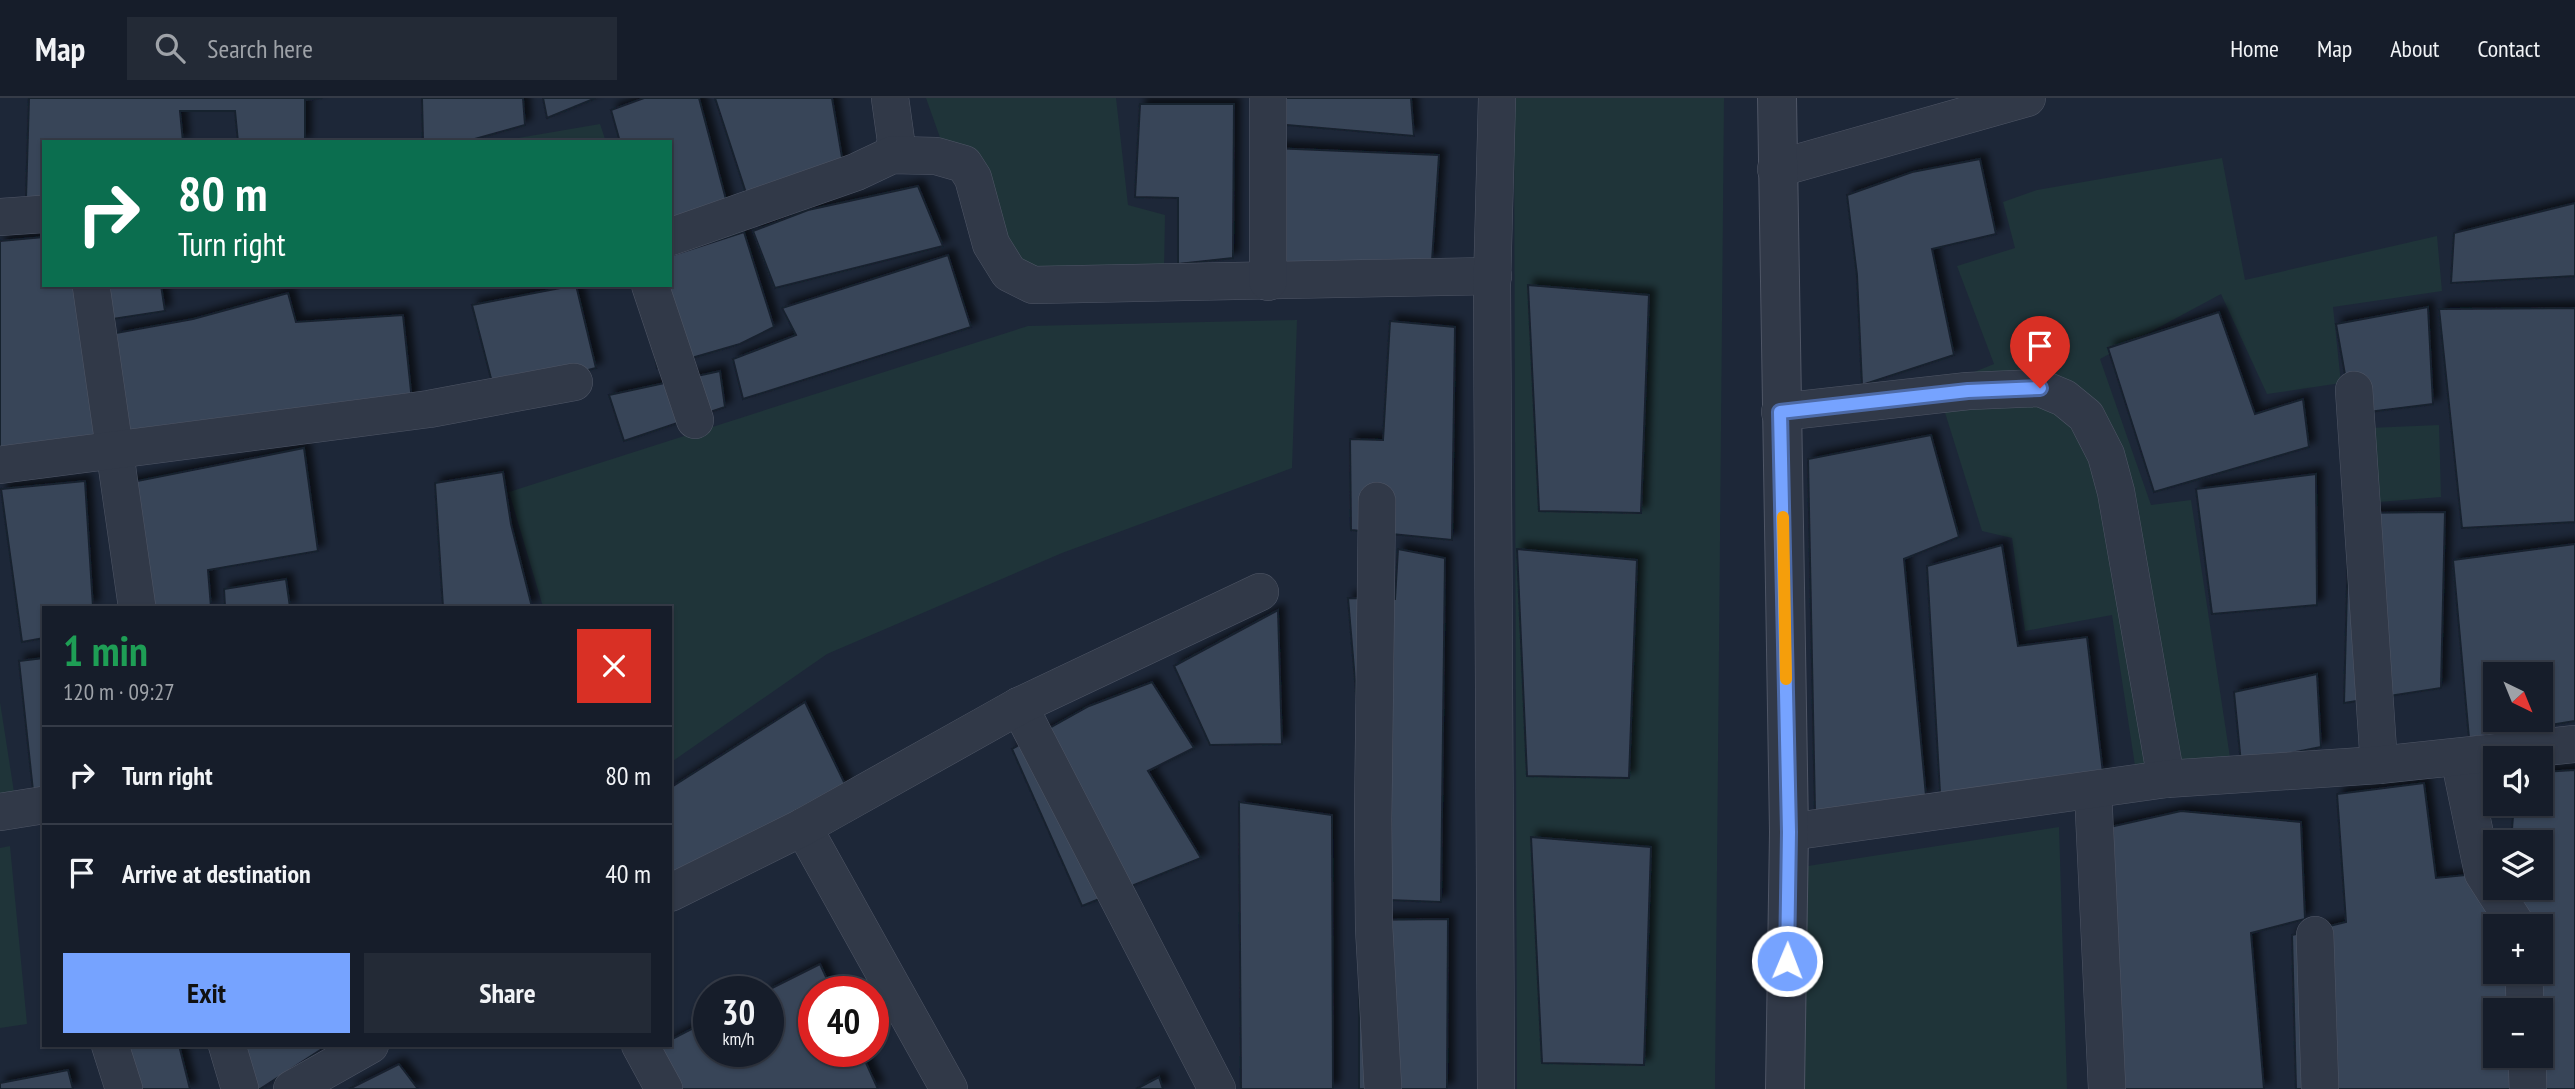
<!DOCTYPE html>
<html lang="en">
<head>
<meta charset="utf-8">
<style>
	:root { --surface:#161d2a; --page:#232a36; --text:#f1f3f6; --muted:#9ea2a8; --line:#353b47; --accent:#76a3ff }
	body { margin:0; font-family:"PT Sans Narrow",sans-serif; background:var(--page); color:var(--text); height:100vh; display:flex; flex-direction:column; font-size:26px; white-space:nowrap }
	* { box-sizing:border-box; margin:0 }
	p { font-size:23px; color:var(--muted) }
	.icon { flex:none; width:38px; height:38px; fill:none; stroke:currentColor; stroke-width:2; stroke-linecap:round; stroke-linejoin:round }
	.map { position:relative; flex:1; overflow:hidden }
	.details { position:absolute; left:42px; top:508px; width:630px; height:441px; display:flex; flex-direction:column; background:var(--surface); border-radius:0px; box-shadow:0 2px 5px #0004,0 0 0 2px var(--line) }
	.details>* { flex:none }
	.top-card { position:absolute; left:42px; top:42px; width:630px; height:147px; border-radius:0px; box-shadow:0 2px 5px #0004,0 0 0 2px var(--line); background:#0b6e4f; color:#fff; overflow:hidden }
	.needle { width:46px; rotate:137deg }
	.controls { position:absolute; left:2483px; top:564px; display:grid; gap:14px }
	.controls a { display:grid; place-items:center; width:70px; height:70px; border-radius:0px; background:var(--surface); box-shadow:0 2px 5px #0004,0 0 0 2px var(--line); font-size:35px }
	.speed { position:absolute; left:693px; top:878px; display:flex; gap:14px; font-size:35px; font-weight:700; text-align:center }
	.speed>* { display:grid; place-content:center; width:91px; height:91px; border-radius:50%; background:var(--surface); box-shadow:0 2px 5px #0004,0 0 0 2px var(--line); line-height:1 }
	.speed small { font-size:18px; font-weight:400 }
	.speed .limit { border:10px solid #d22; background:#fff; color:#111 }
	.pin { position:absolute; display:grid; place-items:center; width:60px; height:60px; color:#fff; margin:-72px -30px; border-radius:50% 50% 50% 0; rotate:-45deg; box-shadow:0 0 7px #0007 }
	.pin .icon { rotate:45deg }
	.me { position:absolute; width:77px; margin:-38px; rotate:1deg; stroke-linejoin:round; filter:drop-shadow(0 0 5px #0008) }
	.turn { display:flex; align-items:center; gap:24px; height:147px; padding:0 21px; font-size:32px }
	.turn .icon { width:91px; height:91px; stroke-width:2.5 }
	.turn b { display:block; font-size:49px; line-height:60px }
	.round { display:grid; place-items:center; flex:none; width:74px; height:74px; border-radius:0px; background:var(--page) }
	.headline { display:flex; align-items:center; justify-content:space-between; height:119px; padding:0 21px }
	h1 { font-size:42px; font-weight:800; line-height:52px; color:#1e9e55 }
	.button { display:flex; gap:14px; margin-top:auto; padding:14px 21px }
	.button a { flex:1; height:80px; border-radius:0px; background:var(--accent); color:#111; font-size:28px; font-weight:800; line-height:80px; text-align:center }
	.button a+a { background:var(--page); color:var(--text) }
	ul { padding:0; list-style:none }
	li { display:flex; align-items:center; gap:21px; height:98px; padding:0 21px; border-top:2px solid var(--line) }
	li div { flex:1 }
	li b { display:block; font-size:26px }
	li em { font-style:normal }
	header { display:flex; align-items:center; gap:42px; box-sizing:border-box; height:98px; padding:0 35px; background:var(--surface); border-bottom:2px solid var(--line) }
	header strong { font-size:33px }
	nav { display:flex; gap:38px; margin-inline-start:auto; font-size:24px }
	.search { width:490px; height:63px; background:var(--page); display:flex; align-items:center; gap:18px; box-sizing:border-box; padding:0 24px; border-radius:0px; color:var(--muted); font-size:26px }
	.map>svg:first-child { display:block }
</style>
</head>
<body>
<header>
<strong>Map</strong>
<div class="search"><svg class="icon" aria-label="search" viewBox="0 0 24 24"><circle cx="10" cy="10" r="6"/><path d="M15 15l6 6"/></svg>Search here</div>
<nav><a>Home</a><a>Map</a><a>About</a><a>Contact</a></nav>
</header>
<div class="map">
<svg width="2575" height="991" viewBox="0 0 2575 991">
	<defs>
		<filter id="shadow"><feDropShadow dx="6" dy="-6" stdDeviation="3.5" flood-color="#0009"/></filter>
	</defs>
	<rect width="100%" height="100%" fill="#1d2738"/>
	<g fill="#1f3439">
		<polygon points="926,0 1116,0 1128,107 1165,117 1164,176 989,178"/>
		<polygon points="1514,0 1724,0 1715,991 1517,991"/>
		<polygon points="600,26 606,44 495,44"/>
		<polygon points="2222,60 2245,182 2437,138 2442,193 2333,209 2341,285 2267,296 2221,196 2100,261 2151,407 2191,402 2231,666 2136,674 2112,517 2025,533 2012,440 1982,433 1937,289 1994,266 1957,168 2015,150 2003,104 2037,92"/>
		<polygon points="1297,222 1292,370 1062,455 827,556 670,665 670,509 543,509 509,394 1028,228"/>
		<polygon points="2439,327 2441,399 2354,406 2345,331"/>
		<polygon points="0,604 14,694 0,697"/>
		<polygon points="2059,729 2067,991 1794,991 1795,770"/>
		<polygon points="10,748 27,926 0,930 0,750"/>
	</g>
	<g fill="#394558" stroke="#19202e" stroke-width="2" fill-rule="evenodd" filter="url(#shadow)">
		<polygon points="29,0 322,0 305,2 305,44 238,44 235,13 180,13 183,44 44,44 44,99 26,100"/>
		<polygon points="422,0 523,0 525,27 464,44 423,44"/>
		<polygon points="543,0 596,0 547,20"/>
		<polygon points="644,0 699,0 728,109 670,125 670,44 620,44 611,12"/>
		<polygon points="715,0 832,0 845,77 747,98"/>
		<polygon points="1250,0 1411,0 1414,38 1251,24"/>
		<polygon points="1140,6 1234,6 1233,160 1178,166 1178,100 1135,99"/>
		<polygon points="1272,50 1439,57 1432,163 1272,165"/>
		<polygon points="1980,61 1996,136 1932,151 1954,257 1862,287 1857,177 1847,97 1912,74"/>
		<polygon points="918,88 943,148 775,190 753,133 808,112"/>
		<polygon points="2575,105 2575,178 2451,185 2454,135"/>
		<polygon points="744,134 774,229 740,246 657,270 642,187 670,187 670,158"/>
		<polygon points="44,139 44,187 161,187 165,213 99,223 107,342 0,361 0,143"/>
		<polygon points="948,157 971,229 743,301 733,261 796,237 782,210"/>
		<polygon points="576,187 596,270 495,296 472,207"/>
		<polygon points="1528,187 1649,197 1641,415 1539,413"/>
		<polygon points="288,195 296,224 403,217 412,303 121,341 116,235 193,221"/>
		<polygon points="2428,209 2433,306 2352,316 2336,226"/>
		<polygon points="2575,210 2575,424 2462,430 2439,211"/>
		<polygon points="2219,214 2255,316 2303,301 2309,349 2154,394 2108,250"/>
		<polygon points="1390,223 1455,229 1452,442 1351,432 1350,341 1383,342"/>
		<polygon points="720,273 725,309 624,343 609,297"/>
		<polygon points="1931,337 1959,439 1904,461 1926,698 1815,714 1808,361"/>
		<polygon points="304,350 318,453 208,472 211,509 128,509 117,387"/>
		<polygon points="503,374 511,426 532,509 443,509 435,385"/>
		<polygon points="2316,376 2317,507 2212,516 2196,391"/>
		<polygon points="85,383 93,509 44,509 44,540 22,544 1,391"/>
		<polygon points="2445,414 2441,590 2344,605 2349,415"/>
		<path d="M2575 446V623L2469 640 2453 462ZM2496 576H2541V621H2496Z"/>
		<polygon points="2002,447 2018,548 2087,539 2103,675 1940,695 1927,468"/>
		<polygon points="1398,451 1445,460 1441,804 1361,801 1358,618 1348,500 1395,501"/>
		<polygon points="1517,451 1637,462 1629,680 1527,678"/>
		<polygon points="286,481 290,509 225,509 224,491"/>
		<polygon points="1278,512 1282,646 1210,647 1174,568"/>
		<polygon points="44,560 44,701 34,702 19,563"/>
		<polygon points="2317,576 2321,649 2241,665 2234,594"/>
		<polygon points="1152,584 1194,650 1148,673 1201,760 1082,808 1012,651 1089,608"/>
		<polygon points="805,604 846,688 670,778 670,690"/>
		<path d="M2575 672V991H2296L2292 837 2346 824 2337 696 2424 685 2436 780 2496 774V789H2541V744H2511L2514 705H2541V674ZM2496 828H2541V873H2496ZM2496 912H2541V957H2496Z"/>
		<polygon points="1239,704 1332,717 1333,991 1241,991"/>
		<polygon points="2181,713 2301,724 2305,821 2251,835 2264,991 2099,991 2092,733"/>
		<polygon points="1531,739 1651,749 1644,967 1542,965"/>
		<polygon points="1448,821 1447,991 1359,991 1359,822"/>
		<polygon points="820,866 833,894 814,894 814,954 861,954 878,991 679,991 660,947 670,947 670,942 709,922 709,954 768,954 768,894 764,894"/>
		<polygon points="99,947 179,947 190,991 112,991"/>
		<polygon points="211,947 328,947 260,991 223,991"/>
		<polygon points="399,966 418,991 349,991"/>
		<polygon points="68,972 73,991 0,991 0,985"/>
		<polygon points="1159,979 1163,991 1136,991"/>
	</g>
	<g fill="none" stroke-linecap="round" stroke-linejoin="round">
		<g stroke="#4f5666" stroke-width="38">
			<g id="minor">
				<polyline points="890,0 896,43 892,57"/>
				<polyline points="1776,71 2027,0"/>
				<polyline points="0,119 44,116"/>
				<polyline points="670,139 856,74 892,57 936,58 964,66 973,80 991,146 1009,175 1033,187 1493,178"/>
				<polyline points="1268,184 1268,0"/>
				<polyline points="91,187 137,509"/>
				<polyline points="650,187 695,322"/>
				<polyline points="2354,292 2379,667"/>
				<polyline points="1780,314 1968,293 2040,290 2064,300 2086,318 2106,357 2116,394 2166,681"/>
				<polyline points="0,367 429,311 574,284"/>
				<polyline points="1377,403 1373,721 1374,830 1383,991"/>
				<polyline points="1019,608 1217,991"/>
				<polyline points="2459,659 2483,775 2517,828"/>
				<polyline points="2093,693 2107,991"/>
				<polyline points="0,714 44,707"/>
				<polyline points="803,729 949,991"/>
				<polyline points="1789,734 2166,681 2379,667 2575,646"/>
				<polyline points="670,795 803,729 1019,608 1260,494"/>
				<polyline points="2315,837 2320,991"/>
				<polyline points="2524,873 2525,912"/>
				<polyline points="110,947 124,991"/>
				<polyline points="227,947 240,991"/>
				<polyline points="640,947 664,991"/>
				<polyline points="2527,957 2528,991"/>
				<polyline points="292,991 370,947"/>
				<polyline points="1496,991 1492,187 1497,0"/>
			</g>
		</g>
		<g stroke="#4f5666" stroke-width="40">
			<polyline id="tertiary" points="1777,0 1789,734 1785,991"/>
		</g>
		<use href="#minor" stroke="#313948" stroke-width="37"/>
		<use href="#tertiary" stroke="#313948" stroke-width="38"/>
	</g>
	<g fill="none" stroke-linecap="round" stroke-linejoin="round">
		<g stroke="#4d6aa6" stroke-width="18">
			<polyline id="route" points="1787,863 1789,734 1780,314 1968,293 2040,290"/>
		</g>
		<use href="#route" stroke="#76a3ff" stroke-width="12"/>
		<polyline stroke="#f59e0b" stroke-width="12" points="1783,419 1786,581"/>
	</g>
</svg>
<div class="controls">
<a><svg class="needle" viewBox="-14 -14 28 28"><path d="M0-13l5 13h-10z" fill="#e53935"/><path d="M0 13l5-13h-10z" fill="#9ea2a8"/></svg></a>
<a><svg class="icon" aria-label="sound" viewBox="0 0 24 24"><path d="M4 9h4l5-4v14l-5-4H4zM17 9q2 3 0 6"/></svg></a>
<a><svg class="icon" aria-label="layers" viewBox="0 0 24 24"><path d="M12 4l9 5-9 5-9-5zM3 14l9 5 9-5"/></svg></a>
<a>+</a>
<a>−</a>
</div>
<div class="speed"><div>30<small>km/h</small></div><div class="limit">40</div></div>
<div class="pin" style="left:2040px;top:290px;background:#d93025"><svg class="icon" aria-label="arrive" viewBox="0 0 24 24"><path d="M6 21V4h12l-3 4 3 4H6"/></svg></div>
<svg class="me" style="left:1787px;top:863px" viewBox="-20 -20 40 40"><circle r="17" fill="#76a3ff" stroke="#fff" stroke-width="3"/><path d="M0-11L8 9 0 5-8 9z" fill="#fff"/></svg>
<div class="top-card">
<div class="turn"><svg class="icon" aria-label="right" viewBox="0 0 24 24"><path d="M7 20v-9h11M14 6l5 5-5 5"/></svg><div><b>80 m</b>Turn right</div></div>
</div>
<section class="details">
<div class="headline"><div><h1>1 min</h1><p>120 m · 09:27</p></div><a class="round" style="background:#d93025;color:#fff"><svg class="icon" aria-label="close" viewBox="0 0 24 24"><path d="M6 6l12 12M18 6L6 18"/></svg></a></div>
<ul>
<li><svg class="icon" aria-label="right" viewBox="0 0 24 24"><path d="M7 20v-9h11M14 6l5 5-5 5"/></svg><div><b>Turn right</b></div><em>80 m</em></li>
<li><svg class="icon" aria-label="arrive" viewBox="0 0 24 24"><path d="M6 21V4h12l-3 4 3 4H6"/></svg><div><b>Arrive at destination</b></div><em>40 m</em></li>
</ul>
<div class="button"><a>Exit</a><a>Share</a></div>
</section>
</div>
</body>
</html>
